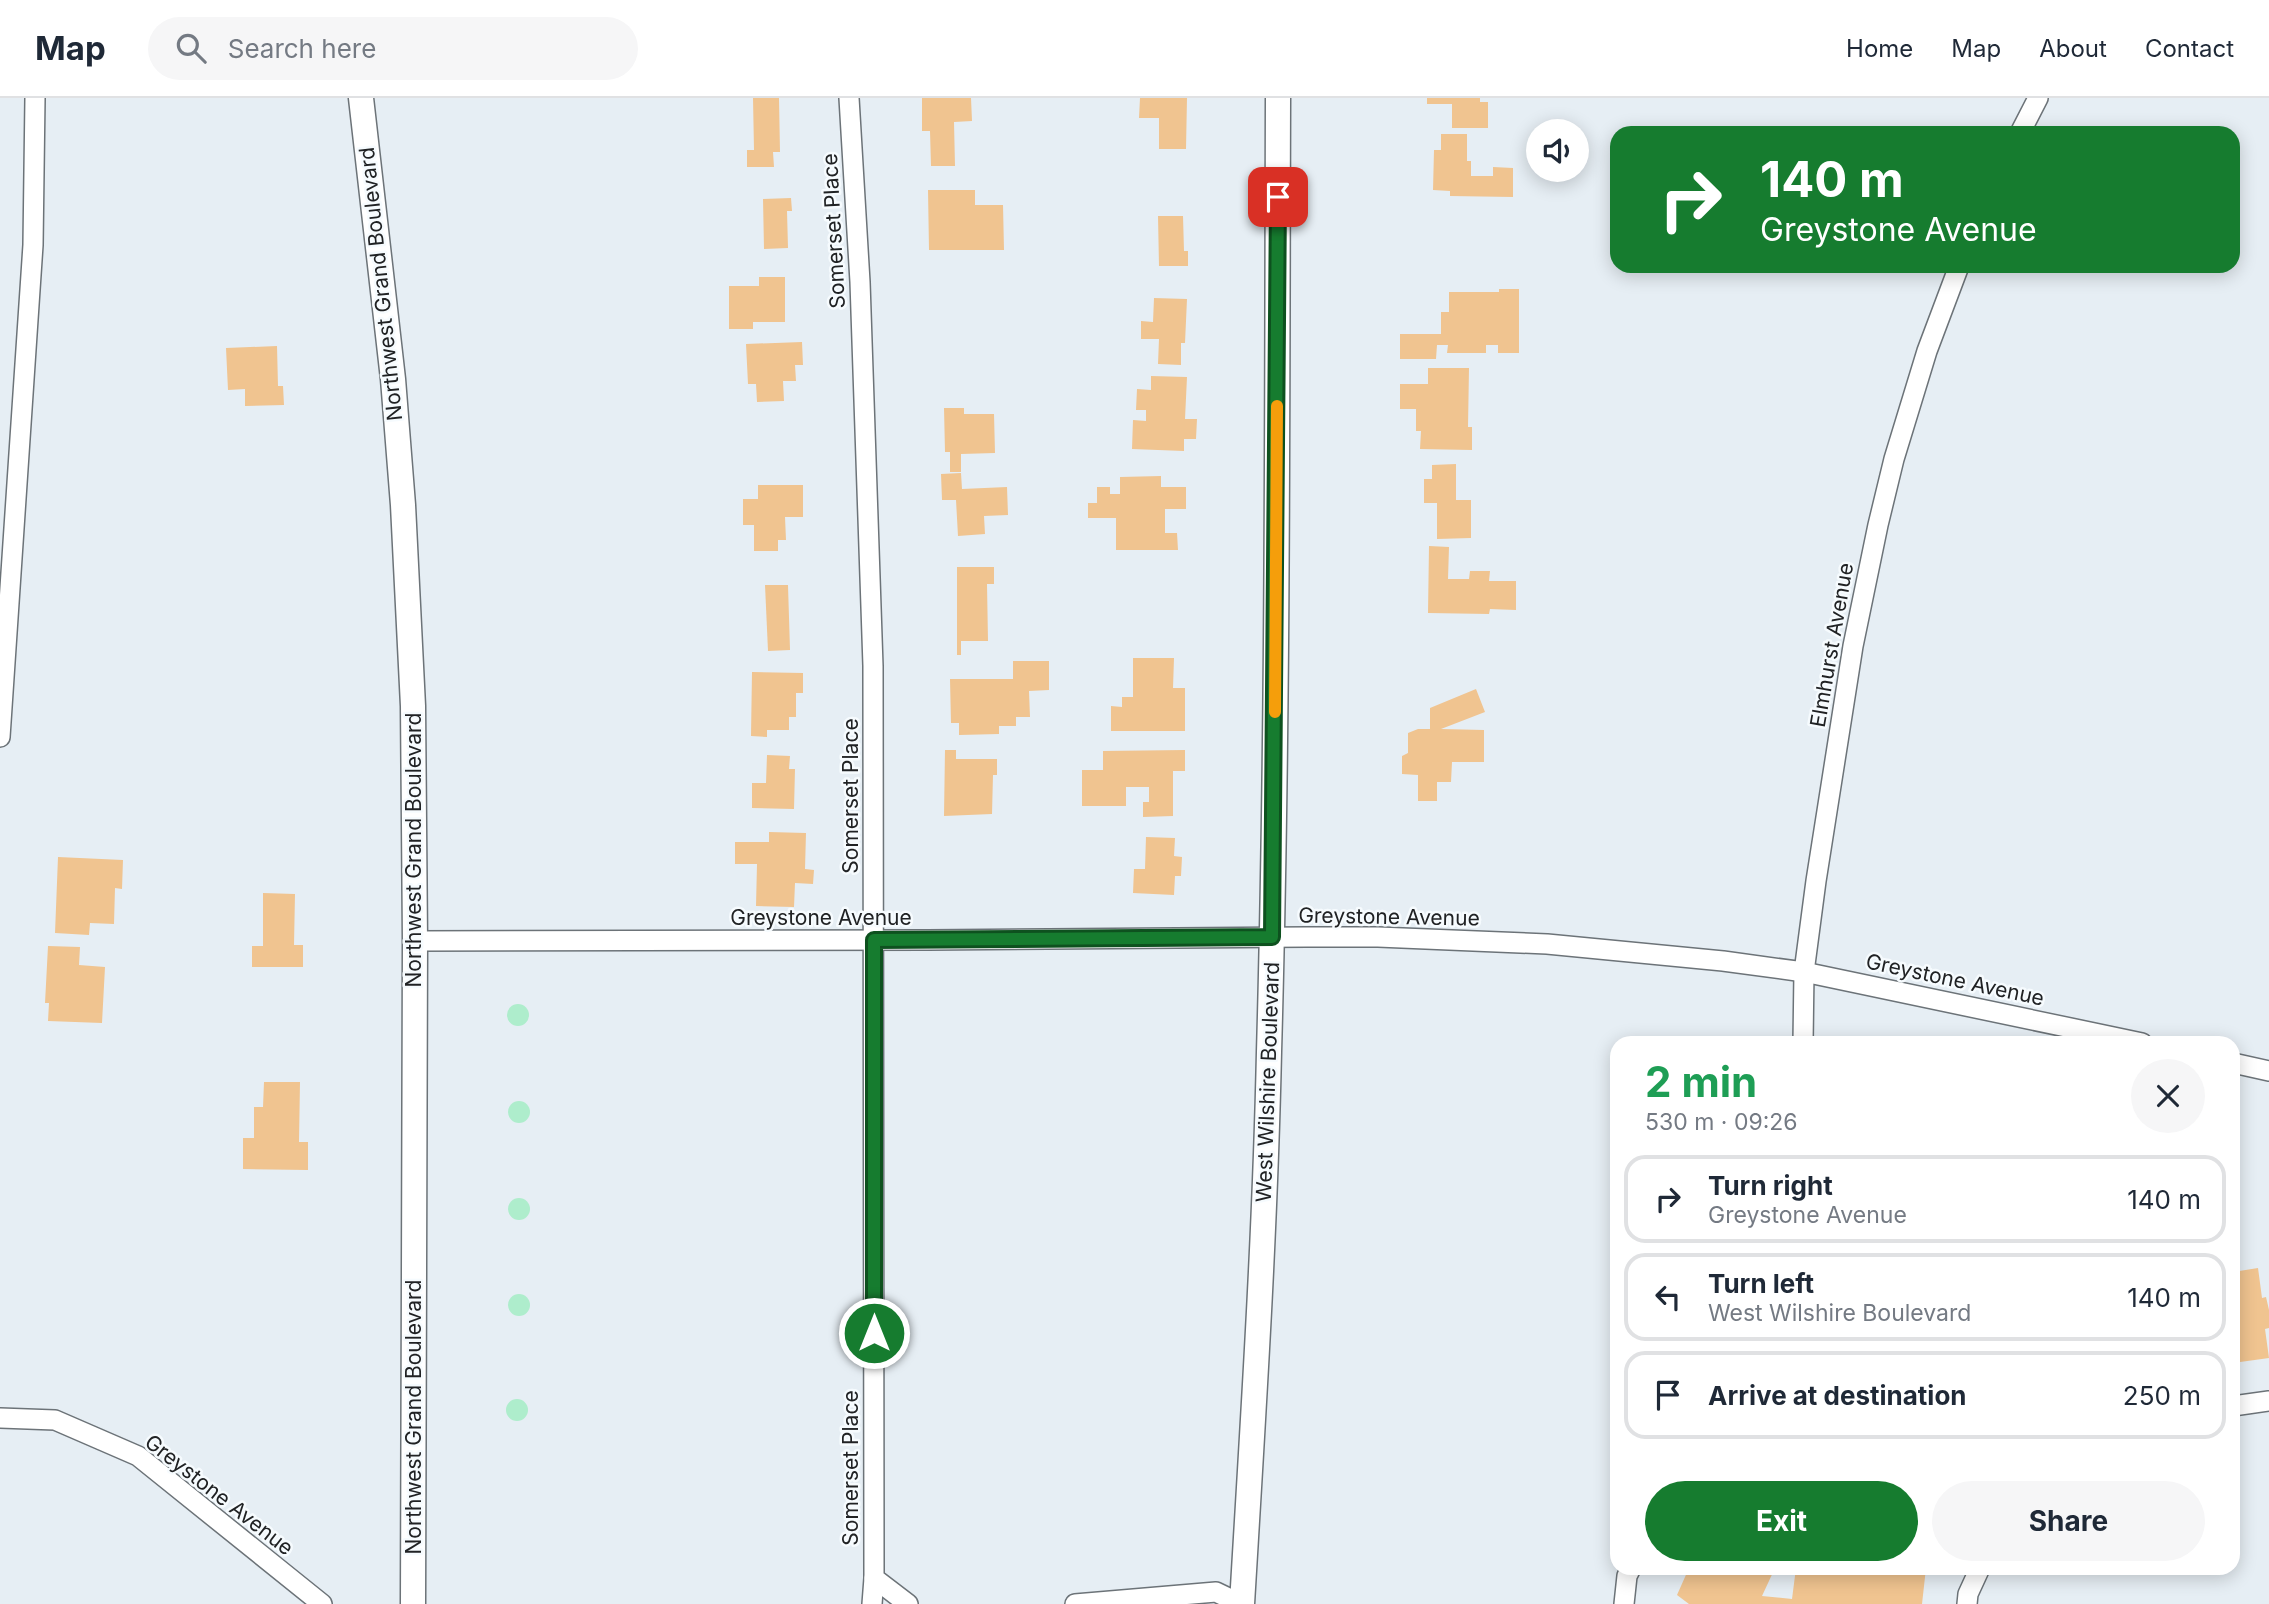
<!DOCTYPE html>
<html lang="en">
<head>
<meta charset="utf-8">
<style>
	:root { --surface:#fff; --page:#f6f6f7; --text:#1f2937; --muted:#747a83; --line:#e0e1e3; --accent:#167c2f }
	body { margin:0; font-family:Inter,sans-serif; background:var(--page); color:var(--text); height:100vh; display:flex; flex-direction:column; font-size:26px; white-space:nowrap }
	* { box-sizing:border-box; margin:0 }
	p { font-size:23px; color:var(--muted) }
	.icon { flex:none; width:38px; height:38px; fill:none; stroke:currentColor; stroke-width:2; stroke-linecap:round; stroke-linejoin:round }
	.map { position:relative; flex:1; overflow:hidden }
	.sheet { position:absolute; left:1610px; top:938px; width:630px; height:539px; display:flex; flex-direction:column; background:var(--surface); border-radius:21px; box-shadow:0 4px 18px #0003 }
	.sheet>* { flex:none }
	.top-card { position:absolute; left:1610px; top:28px; width:630px; height:147px; border-radius:21px; box-shadow:0 4px 18px #0003; background:#167c2f; color:#fff; overflow:hidden }
	.controls { position:absolute; left:1526px; top:21px; display:grid; gap:14px }
	.controls a { display:grid; place-items:center; width:63px; height:63px; border-radius:50%; background:var(--surface); box-shadow:0 4px 18px #0003; font-size:35px }
	.pin { position:absolute; display:grid; place-items:center; width:60px; height:60px; color:#fff; margin:-30px; border-radius:14px; box-shadow:0 4px 10px #0006 }
	.me { position:absolute; width:77px; margin:-38px; rotate:0deg; stroke-linejoin:round; filter:drop-shadow(0 0 5px #0008) }
	.turn { display:flex; align-items:center; gap:24px; height:147px; padding:0 35px; font-size:32px }
	.turn .icon { width:91px; height:91px; stroke-width:2.5 }
	.turn b { display:block; font-size:49px; line-height:60px }
	.round { display:grid; place-items:center; flex:none; width:74px; height:74px; border-radius:37px; background:var(--page) }
	.overview { display:flex; align-items:center; justify-content:space-between; height:119px; padding:0 35px }
	h1 { font-size:42px; font-weight:700; line-height:52px; color:#1e9e55 }
	.primary-button { display:flex; gap:14px; margin-top:auto; padding:14px 35px }
	.primary-button a { flex:1; height:80px; border-radius:42px; background:var(--accent); color:#fff; font-size:28px; font-weight:700; line-height:80px; text-align:center }
	.primary-button a+a { background:var(--page); color:var(--text) }
	ul { padding:0; list-style:none }
	li { display:flex; align-items:center; gap:21px; height:88px; margin:0 14px 10px; padding:0 21px; border:4px solid var(--line); border-radius:21px }
	li div { flex:1 }
	li b { display:block; font-size:26px }
	li em { font-style:normal }
	header { display:flex; align-items:center; gap:42px; box-sizing:border-box; height:98px; padding:0 35px; background:var(--surface); border-bottom:2px solid var(--line) }
	header strong { font-size:33px }
	nav { display:flex; gap:38px; margin-inline-start:auto; font-size:24px }
	.search { width:490px; height:63px; background:var(--page); display:flex; align-items:center; gap:18px; box-sizing:border-box; padding:0 24px; border-radius:38px; color:var(--muted); font-size:26px }
	.map>svg:first-child { display:block }
</style>
</head>
<body>
<header>
<strong>Map</strong>
<div class="search"><svg class="icon" aria-label="search" viewBox="0 0 24 24"><circle cx="10" cy="10" r="6"/><path d="M15 15l6 6"/></svg>Search here</div>
<nav><a>Home</a><a>Map</a><a>About</a><a>Contact</a></nav>
</header>
<div class="map">
<svg width="2269" height="1506" viewBox="0 0 2269 1506">
	<rect width="100%" height="100%" fill="#e6eef4"/>
	<g fill="#aeedcc">
		<circle cx="518" cy="917" r="11"/>
		<circle cx="519" cy="1014" r="11"/>
		<circle cx="519" cy="1111" r="11"/>
		<circle cx="519" cy="1207" r="11"/>
		<circle cx="517" cy="1312" r="11"/>
	</g>
	<g fill="#f0c490">
		<polygon points="753,0 779,0 780,54 773,54 774,69 747,69 747,52 754,52"/>
		<polygon points="922,0 971,0 972,23 954,24 955,68 931,68 930,33 922,33"/>
		<polygon points="1140,0 1187,0 1186,51 1159,51 1159,20 1139,20"/>
		<polygon points="1427,0 1480,0 1480,4 1488,4 1488,30 1452,30 1452,6 1427,6"/>
		<polygon points="1441,36 1467,36 1467,63 1471,63 1471,78 1493,78 1493,69 1513,70 1513,99 1450,98 1450,93 1433,92 1434,52 1441,52"/>
		<polygon points="928,92 975,92 975,107 1003,107 1004,152 929,152"/>
		<polygon points="791,100 792,113 787,113 788,150 764,151 763,101"/>
		<polygon points="1158,118 1183,118 1184,153 1188,153 1188,168 1159,168"/>
		<polygon points="759,179 785,179 785,224 753,224 753,231 729,231 729,188 759,188"/>
		<polygon points="1499,191 1519,191 1519,255 1498,255 1498,247 1486,247 1486,255 1447,255 1448,247 1437,247 1436,261 1400,261 1400,236 1441,236 1441,214 1449,214 1449,194 1499,194"/>
		<polygon points="1154,200 1187,201 1185,245 1181,245 1181,267 1158,266 1159,241 1141,241 1141,223 1153,224"/>
		<polygon points="802,244 803,267 795,267 796,283 783,283 784,303 757,304 756,286 748,286 746,246"/>
		<polygon points="277,248 278,288 283,288 284,307 245,308 245,291 228,292 226,250"/>
		<polygon points="1428,270 1469,270 1468,329 1472,329 1472,352 1420,351 1421,333 1416,333 1416,311 1400,311 1400,286 1428,286"/>
		<polygon points="1151,278 1187,279 1185,321 1197,321 1196,341 1184,341 1184,353 1132,351 1133,322 1146,323 1146,312 1136,312 1137,291 1151,292"/>
		<polygon points="944,310 964,310 964,316 994,316 995,355 961,356 961,374 950,374 950,354 945,354"/>
		<polygon points="1456,366 1456,402 1471,402 1471,440 1437,441 1437,405 1424,405 1424,381 1432,381 1432,367"/>
		<polygon points="961,375 962,391 1007,389 1008,417 984,418 985,436 958,438 956,402 942,402 941,376"/>
		<polygon points="1161,378 1161,389 1186,389 1186,411 1165,411 1165,435 1177,435 1178,452 1116,452 1116,420 1088,420 1088,405 1097,405 1097,389 1110,389 1110,396 1120,396 1120,379"/>
		<polygon points="758,387 803,387 803,419 785,419 786,442 778,442 778,453 754,453 754,427 743,427 743,401 758,401"/>
		<polygon points="1429,448 1449,449 1448,481 1469,481 1470,473 1490,473 1489,483 1516,483 1516,512 1490,511 1489,516 1428,515"/>
		<polygon points="957,469 994,469 994,486 987,486 988,543 961,543 961,557 957,557"/>
		<polygon points="765,487 788,487 790,552 768,553"/>
		<polygon points="1133,560 1174,560 1173,590 1185,590 1185,633 1111,633 1111,608 1122,609 1122,599 1133,599"/>
		<polygon points="1013,563 1049,563 1049,592 1029,593 1030,619 1016,619 1016,628 999,628 999,636 959,637 959,625 951,625 950,581 1013,581"/>
		<polygon points="752,574 803,575 803,595 796,595 796,619 789,619 789,632 767,632 767,639 751,638"/>
		<polygon points="1476,591 1485,614 1441,631 1484,632 1484,664 1452,664 1451,684 1437,684 1437,703 1418,703 1418,677 1402,676 1402,658 1408,655 1408,635 1418,631 1430,631 1430,610"/>
		<polygon points="945,652 956,652 956,661 997,661 997,677 993,677 992,716 944,718"/>
		<polygon points="1185,652 1185,673 1173,673 1173,718 1143,719 1143,704 1149,704 1149,689 1126,689 1126,708 1082,708 1082,672 1103,672 1103,653"/>
		<polygon points="767,657 790,658 789,671 795,671 794,711 752,710 752,685 766,685"/>
		<polygon points="769,734 806,735 805,771 814,772 813,786 795,785 794,809 756,808 757,766 735,766 735,744 769,744"/>
		<polygon points="1146,739 1175,740 1174,758 1182,759 1181,778 1175,778 1174,797 1133,795 1134,771 1145,771"/>
		<polygon points="58,759 123,762 122,791 115,790 114,826 90,825 89,837 55,835"/>
		<polygon points="263,795 295,796 294,847 303,847 303,869 252,869 252,848 263,848"/>
		<polygon points="48,848 80,849 79,867 105,869 102,925 48,923 49,905 45,905"/>
		<polygon points="264,984 300,984 299,1044 308,1044 308,1072 243,1071 243,1040 254,1040 254,1009 263,1009"/>
		<polygon points="2258,1170 2262,1200 2266,1199 2269,1212 2269,1230 2265,1231 2269,1260 2233,1265 2233,1174"/>
		<polygon points="1689,1470 1775,1470 1762,1498 1792,1501 1796,1470 1926,1470 1922,1506 1689,1506 1677,1497"/>
	</g>
	<g fill="none" stroke-linecap="round" stroke-linejoin="round">
		<g stroke="#6c7378" stroke-width="22">
			<g id="minor">
				<polyline points="849,0 860,184 873,568 874,1480 908,1506"/>
				<polyline points="2020,35 2038,0"/>
				<polyline points="0,639 33,147 35,0"/>
				<polyline points="415,843 928,842 1307,839 1378,839 1547,846 1723,863 1804,874 2142,945"/>
				<polyline points="1803,945 1804,874 1816,783 1853,548 1878,427 1894,361 1927,253 1959,168"/>
				<polyline points="2233,965 2269,973"/>
				<polyline points="2233,1308 2269,1303"/>
				<polyline points="0,1320 55,1322 138,1358 322,1506"/>
				<polyline points="872,1506 874,1480"/>
				<polyline points="1075,1506 1216,1494 1241,1506"/>
				<polyline points="1624,1506 1627,1478 1631,1470"/>
				<polyline points="1967,1506 1968,1496 1980,1470"/>
			</g>
		</g>
		<g stroke="#6c7378" stroke-width="27">
			<g id="tertiary">
				<polyline points="361,0 393,281 403,407 413,608 415,843 413,1506"/>
				<path d="M1242 1506C1253 1322 1265 1138 1269 954 1278 636 1277 318 1278 0"/>
			</g>
		</g>
		<use href="#minor" stroke="#fff" stroke-width="19"/>
		<use href="#tertiary" stroke="#fff" stroke-width="24"/>
	</g>
	<g fill="none" stroke-linecap="round" stroke-linejoin="round">
		<g stroke="#0e511f" stroke-width="18">
			<polyline id="route" points="874,1235 874,842 1272,839 1278,99"/>
		</g>
		<use href="#route" stroke="#167c2f" stroke-width="12"/>
		<polyline stroke="#f59e0b" stroke-width="12" points="1275,614 1277,308"/>
	</g>
	<g text-anchor="middle" stroke-width="5" stroke-linejoin="round" paint-order="stroke">
		<g font-size="21" fill="#202224" stroke="#f6fbfe">
			<text transform="translate(834 133) rotate(-93)" y="7">Somerset Place</text>
			<text transform="translate(381 186) rotate(-96)" y="7">Northwest Grand Boulevard</text>
			<text transform="translate(1832 547) rotate(-80)" y="7">Elmhurst Avenue</text>
			<text transform="translate(851 698) rotate(-90)" y="7">Somerset Place</text>
			<text transform="translate(414 752) rotate(-90)" y="7">Northwest Grand Boulevard</text>
			<text transform="translate(1389 819) rotate(1)" y="7">Greystone Avenue</text>
			<text x="821" y="827">Greystone Avenue</text>
			<text transform="translate(1955 882) rotate(12)" y="7">Greystone Avenue</text>
			<text transform="translate(1268 984) rotate(-88)" y="7">West Wilshire Boulevard</text>
			<text transform="translate(414 1319) rotate(-90)" y="7">Northwest Grand Boulevard</text>
			<text transform="translate(851 1370) rotate(-90)" y="7">Somerset Place</text>
			<text transform="translate(219 1397) rotate(38)" y="7">Greystone Avenue</text>
		</g>
	</g>
</svg>
<div class="controls">
<a><svg class="icon" aria-label="sound" viewBox="0 0 24 24"><path d="M4 9h4l5-4v14l-5-4H4zM17 9q2 3 0 6"/></svg></a>
</div>
<div class="pin" style="left:1278px;top:99px;background:#d93025"><svg class="icon" aria-label="arrive" viewBox="0 0 24 24"><path d="M6 21V4h12l-3 4 3 4H6"/></svg></div>
<svg class="me" style="left:874px;top:1235px" viewBox="-20 -20 40 40"><circle r="17" fill="#167c2f" stroke="#fff" stroke-width="3"/><path d="M0-11L8 9 0 5-8 9z" fill="#fff"/></svg>
<div class="top-card">
<div class="turn"><svg class="icon" aria-label="right" viewBox="0 0 24 24"><path d="M7 20v-9h11M14 6l5 5-5 5"/></svg><div><b>140 m</b>Greystone Avenue</div></div>
</div>
<section class="sheet">
<div class="overview"><div><h1>2 min</h1><p>530 m · 09:26</p></div><a class="round"><svg class="icon" aria-label="close" viewBox="0 0 24 24"><path d="M6 6l12 12M18 6L6 18"/></svg></a></div>
<ul>
<li><svg class="icon" aria-label="right" viewBox="0 0 24 24"><path d="M7 20v-9h11M14 6l5 5-5 5"/></svg><div><b>Turn right</b><p>Greystone Avenue</p></div><em>140 m</em></li>
<li><svg class="icon" aria-label="left" viewBox="0 0 24 24"><path d="M17 20v-9H6M10 6l-5 5 5 5"/></svg><div><b>Turn left</b><p>West Wilshire Boulevard</p></div><em>140 m</em></li>
<li><svg class="icon" aria-label="arrive" viewBox="0 0 24 24"><path d="M6 21V4h12l-3 4 3 4H6"/></svg><div><b>Arrive at destination</b></div><em>250 m</em></li>
</ul>
<div class="primary-button"><a>Exit</a><a>Share</a></div>
</section>
</div>
</body>
</html>
